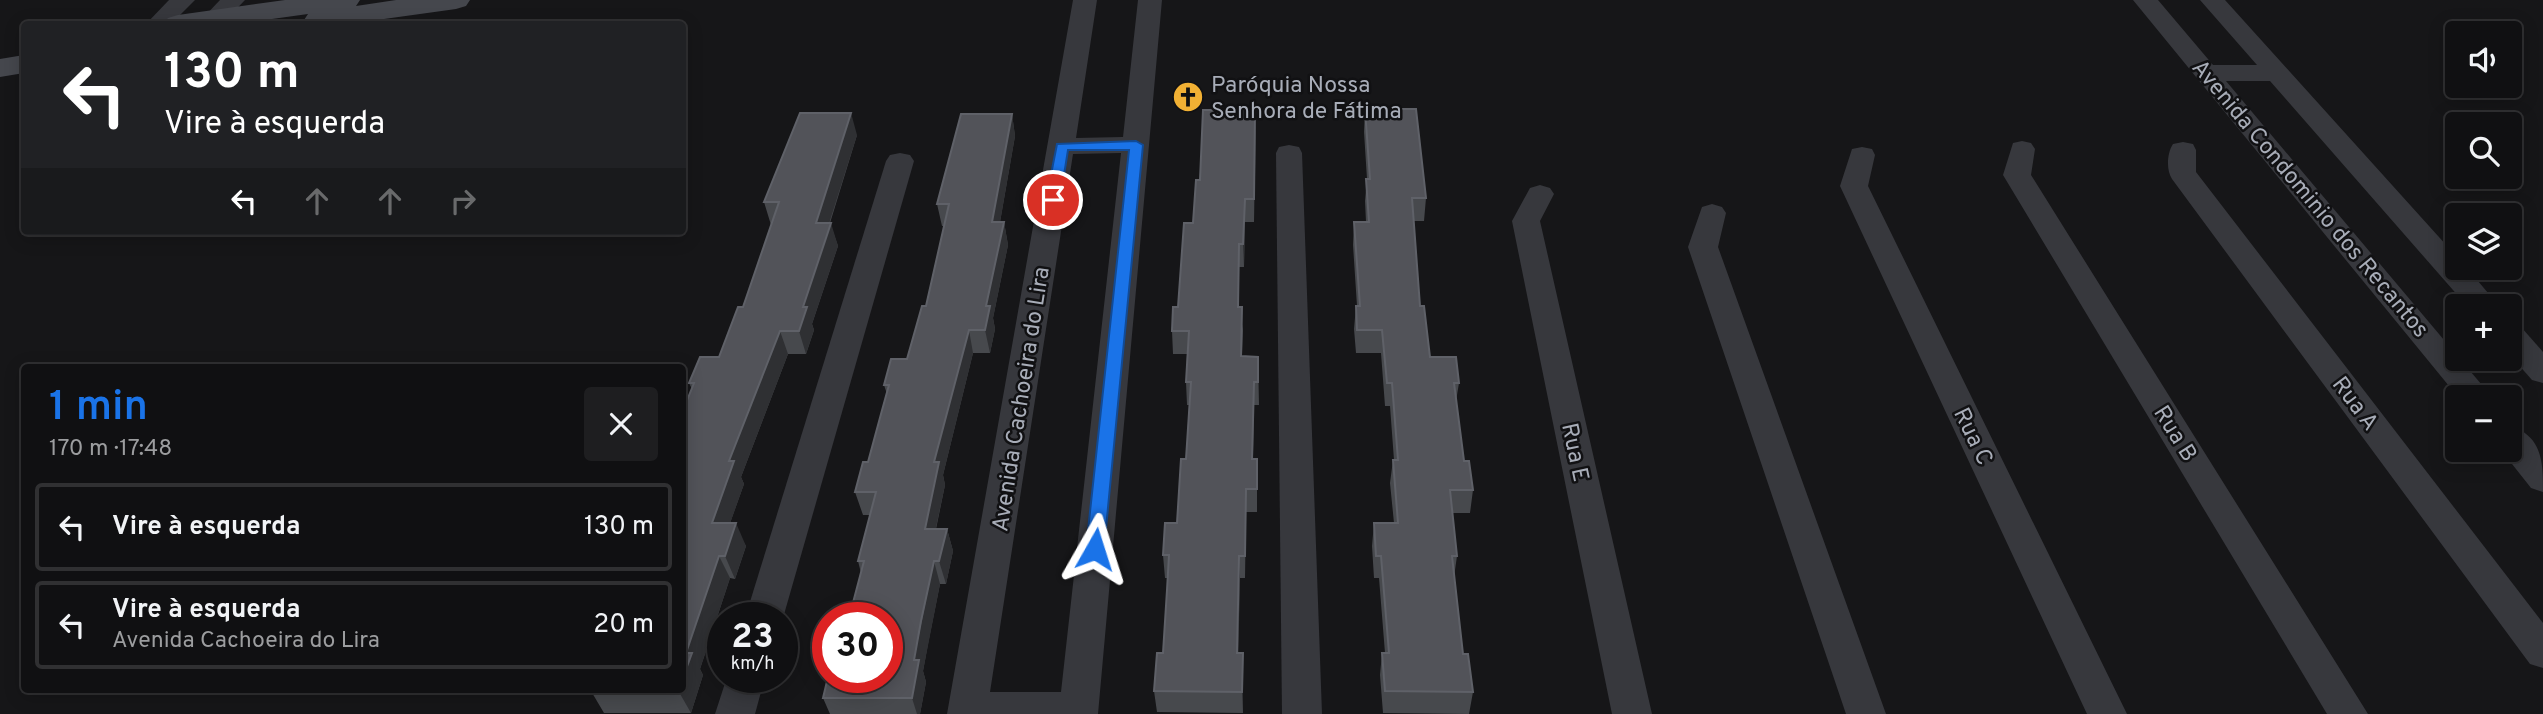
<!DOCTYPE html>
<html lang="pt">
<head>
<meta charset="utf-8">
<style>
	:root { --surface:#101012; --page:#1e1e20; --text:#f1f3f6; --muted:#9c9d9f; --line:#303032; --accent:#1a73e8 }
	body { margin:0; font-family:Overpass,sans-serif; background:var(--page); color:var(--text); height:100vh; display:flex; flex-direction:column; font-size:26px; white-space:nowrap }
	* { box-sizing:border-box; margin:0 }
	p { font-size:23px; color:var(--muted) }
	.icon { flex:none; width:38px; height:38px; fill:none; stroke:currentColor; stroke-width:2; stroke-linecap:round; stroke-linejoin:round }
	.map { position:relative; flex:1; overflow:hidden }
	.details { position:absolute; left:21px; top:364px; width:665px; height:329px; display:flex; flex-direction:column; background:var(--surface); border-radius:7px; box-shadow:0 4px 18px #0003,0 0 0 2px var(--line) }
	.details>* { flex:none }
	.hud { position:absolute; left:21px; top:21px; width:665px; height:214px; border-radius:7px; box-shadow:0 4px 18px #0003,0 0 0 2px var(--line); background:#202124; color:#fff; overflow:hidden }
	.fabs { position:absolute; left:2445px; top:21px; display:grid; gap:14px }
	.fabs a { display:grid; place-items:center; width:77px; height:77px; border-radius:7px; background:var(--surface); box-shadow:0 4px 18px #0003,0 0 0 2px var(--line); font-size:35px }
	.speed { position:absolute; left:707px; top:602px; display:flex; gap:14px; font-size:35px; font-weight:700; text-align:center }
	.speed>* { display:grid; place-content:center; width:91px; height:91px; border-radius:50%; background:var(--surface); box-shadow:0 4px 18px #0003,0 0 0 2px var(--line); line-height:1 }
	.speed small { font-size:18px; font-weight:400 }
	.speed .limit { border:10px solid #d22; background:#fff; color:#111 }
	.pin { position:absolute; display:grid; place-items:center; width:60px; height:60px; color:#fff; margin:-30px; border:4px solid #fff; border-radius:50%; box-shadow:0 2px 7px #0007 }
	.me { position:absolute; width:77px; margin:-38px; rotate:6deg; stroke-linejoin:round; filter:drop-shadow(0 0 5px #0008) }
	.turn { display:flex; align-items:center; gap:24px; height:147px; padding:0 28px; font-size:32px }
	.turn .icon { width:91px; height:91px; stroke-width:2.5 }
	.turn b { display:block; font-size:49px; line-height:60px }
	.lanes { display:flex; align-items:center; height:66px; padding:0 28px; background:#0003; justify-content:center; gap:35px; direction:ltr }
	.lanes .off { opacity:.35 }
	.round { display:grid; place-items:center; flex:none; width:74px; height:74px; border-radius:7px; background:var(--page) }
	.headline { display:flex; align-items:center; justify-content:space-between; height:119px; padding:0 28px }
	h1 { font-size:42px; font-weight:600; line-height:52px; color:var(--accent) }
	ul { padding:0; list-style:none }
	li { display:flex; align-items:center; gap:21px; height:88px; margin:0 14px 10px; padding:0 14px; border:4px solid var(--line); border-radius:7px }
	li div { flex:1 }
	li b { display:block; font-size:26px }
	li em { font-style:normal }
	.map>svg:first-child { display:block }
</style>
</head>
<body>
<div class="map">
<svg width="2543" height="714" viewBox="0 0 2543 714">
	<rect width="100%" height="100%" fill="#161618"/>
	<g fill="none" stroke-linecap="round" stroke-linejoin="round">
		<g fill="#37383d" fill-rule="evenodd">
			<polygon points="169,0 195,0 171,24 146,24"/>
			<polygon points="220,0 245,0 222,24 206,24 202,19"/>
			<path d="M1073 0H1097L1076 138 1123 137 1138 0H1162L1098 714H947ZM1121 153 1061 692H990L1073 154Z"/>
			<polygon points="2133,0 2158,0 2213,65 2257,65 2200,0 2225,0 2457,257 2457,268 2467,268 2499,306 2467,306 2270,81 2226,81 2492,397 2458,397"/>
			<polygon points="2022,141 2031,143 2035,149 2031,175 2368,714 2327,714 2003,175 2013,143"/>
			<path d="M2183 142 2193 144 2196 150V172L2543 623V668L2530 664 2172 179C2166 170 2167 153 2173 144Z"/>
			<polygon points="1289,145 1299,147 1302,153 1322,714 1282,714 1276,153 1279,147"/>
			<polygon points="1862,147 1872,149 1875,155 1868,186 2127,714 2087,714 1840,186 1852,149"/>
			<polygon points="900,153 910,155 914,161 783,618 745,618 886,161 890,155"/>
			<polygon points="1540,185 1550,188 1554,194 1540,221 1652,714 1612,714 1512,221 1530,188"/>
			<polygon points="1712,204 1722,207 1726,213 1718,247 1886,714 1846,714 1688,247 1702,207"/>
			<polygon points="2510,324 2521,327 2543,352 2543,383 2532,380 2510,355"/>
			<path d="M2510 426C2543 436 2543 463 2543 492L2531 488 2501 450H2510Z"/>
			<polygon points="727,677 765,677 755,714 715,714"/>
		</g>
		<g fill="#45474d" fill-rule="evenodd">
			<polygon points="285,0 360,0 356,6 396,0 470,0 466,6 456,9 348,24 307,24 304,20 308,14 236,24 163,24 168,18 178,15"/>
			<polygon points="24,55 24,73 0,77 0,59"/>
		</g>
	</g>
	<g fill="#47494d">
		<polygon points="1365,109 1426,198 1424,221 1414,221 1420,306 1430,357 1459,383 1456,401 1464,461 1473,490 1470,513 1452,513 1457,556 1454,577 1463,654 1473,692 1469,714 1383,713 1380,675 1382,653 1385,653 1379,578 1374,578 1372,546 1374,523 1394,523 1390,483 1393,460 1394,460 1390,406 1385,406 1381,353 1356,353 1354,329 1356,306 1357,306 1353,245 1354,222 1366,222 1365,201 1367,179 1364,132"/>
		<polygon points="1255,110 1254,222 1245,222 1244,267 1239,267 1239,307 1243,330 1242,356 1258,357 1259,405 1254,405 1253,459 1257,459 1257,512 1246,512 1245,578 1240,578 1238,653 1243,653 1243,713 1157,712 1154,691 1163,653 1168,578 1165,578 1163,555 1177,523 1186,459 1189,405 1187,405 1186,382 1187,354 1173,354 1172,331 1178,307 1200,180"/>
		<polygon points="1012,114 1015,136 1000,222 1004,222 1008,245 993,318 995,329 990,353 973,353 943,475 945,485 936,529 947,529 953,551 946,584 940,584 928,644 923,671 926,682 920,714 830,714 823,698 887,677 858,561 870,515 863,515 855,492 868,462 887,394 884,385 907,359 926,306 944,226 942,226 937,204"/>
		<polygon points="857,135 830,223 838,246 812,324 814,330 806,354 788,354 741,477 744,484 730,523 746,546 735,579 730,578 700,669 703,675 691,713 604,713 591,691 682,690 692,389 689,383 719,357 743,307 771,225 764,202"/>
	</g>
	<g fill="#2f3033">
		<polygon points="1255,110 1256,133 1254,222 1254,199"/>
		<polygon points="851,113 857,135 822,246 816,223"/>
		<polygon points="1012,114 1015,136 996,245 992,222"/>
		<polygon points="1245,199 1245,222 1244,267 1243,244"/>
		<polygon points="1004,222 1008,245 993,318 995,329 990,353 985,330 986,306"/>
		<polygon points="831,223 838,246 812,324 814,330 806,354 799,331 803,307"/>
		<polygon points="969,330 973,353 943,475 945,485 931,551 925,529 934,462"/>
		<polygon points="780,331 788,354 741,477 744,484 722,546 712,523 729,461"/>
		<polygon points="736,523 746,546 735,579 725,556"/>
		<polygon points="947,529 953,551 946,584 939,561"/>
		<polygon points="719,556 730,578 700,669 703,675 691,713 679,692 679,690 682,690 686,653"/>
		<polygon points="1239,556 1240,578 1238,675 1237,653"/>
		<polygon points="934,561 940,584 923,671 926,682 920,714 917,714 912,698 914,660"/>
		<polygon points="1243,653 1243,713 1242,692"/>
	</g>
	<g fill="#525359" stroke="#5f6168" stroke-width="2">
		<polygon points="1365,109 1416,109 1426,198 1412,198 1420,306 1424,306 1430,357 1456,357 1459,383 1454,383 1464,461 1469,461 1473,490 1450,490 1457,556 1452,556 1463,654 1468,654 1473,692 1385,691 1382,653 1389,653 1381,556 1376,556 1374,523 1398,523 1393,460 1398,460 1392,383 1387,383 1382,330 1357,330 1356,306 1360,306 1354,222 1369,222 1366,179 1370,179"/>
		<polygon points="1203,110 1255,110 1254,199 1245,199 1243,244 1239,244 1238,307 1242,307 1241,356 1258,357 1258,382 1254,382 1252,459 1257,459 1257,489 1246,489 1245,556 1239,556 1237,653 1243,653 1242,692 1154,691 1157,653 1163,653 1167,590 1169,555 1163,555 1165,523 1177,523 1181,459 1186,459 1191,382 1186,382 1189,331 1172,331 1173,307 1178,307 1184,223 1193,223 1196,180 1200,180"/>
		<polygon points="800,113 851,113 816,223 831,223 803,307 807,307 799,331 780,331 729,461 734,461 712,523 736,523 725,556 719,556 686,653 692,653 682,680 682,413 694,383 689,383 700,357 719,357 738,307 743,307 779,202 764,202"/>
		<polygon points="961,114 1012,114 992,222 1004,222 986,306 990,306 985,330 969,330 934,462 939,462 925,529 947,529 939,561 934,561 921,621 914,660 919,660 912,698 823,698 828,677 887,677 887,618 849,618 864,561 858,561 876,492 855,492 863,462 868,462 881,414 889,385 884,385 891,359 907,359 922,306 926,306 949,204 937,204"/>
		<polygon points="591,690 679,690 679,692 591,691"/>
	</g>
	<polygon fill="#1a73e8" stroke="#114b97" stroke-width="2" points="1136,141 1143,145 1104,549 1095,556 1086,549 1129,150 1068,150 1060,200 1053,204 1046,200 1057,144"/>
	<defs>
		<g id="church-disc" transform="scale(1.575)"><circle r="9.5" fill="#f2b134" stroke="#111113"/><path d="M-1.2-6h2.4v3.5h3.3v2.4h-3.3V6h-2.4V-.1h-3.3v-2.4h3.3Z" fill="#111"/></g>
	</defs>
	<g fill-rule="evenodd">
		<use href="#church-disc" x="1188" y="97"/>
	</g>
	<g text-anchor="middle" stroke-width="5" stroke-linejoin="round" paint-order="stroke">
		<g font-size="23" fill="#a8adb8" stroke="#111113" text-anchor="start">
			<text x="1211" y="92">Paróquia Nossa<tspan x="1211" dy="26">Senhora de Fátima</tspan></text>
		</g>
		<g font-size="23" fill="#a8adb8" stroke="#111113">
			<text transform="translate(2311 198) rotate(50)" y="8">Avenida Condominio dos Recantos</text>
			<text transform="translate(1020 399) rotate(-81)" y="8">Avenida Cachoeira do Lira</text>
			<text transform="translate(2356 403) rotate(53)" y="8">Rua A</text>
			<text transform="translate(2176 433) rotate(58)" y="8">Rua B</text>
			<text transform="translate(1974 436) rotate(64)" y="8">Rua C</text>
			<text transform="translate(1576 452) rotate(78)" y="8">Rua E</text>
		</g>
	</g>
</svg>
<div class="fabs">
<a><svg class="icon" aria-label="sound" viewBox="0 0 24 24"><path d="M4 9h4l5-4v14l-5-4H4zM17 9q2 3 0 6"/></svg></a>
<a><svg class="icon" aria-label="search" viewBox="0 0 24 24"><circle cx="10" cy="10" r="6"/><path d="M15 15l6 6"/></svg></a>
<a><svg class="icon" aria-label="layers" viewBox="0 0 24 24"><path d="M12 4l9 5-9 5-9-5zM3 14l9 5 9-5"/></svg></a>
<a>+</a>
<a>−</a>
</div>
<div class="speed"><div>23<small>km/h</small></div><div class="limit">30</div></div>
<div class="pin" style="left:1053px;top:200px;background:#d93025"><svg class="icon" aria-label="arrive" viewBox="0 0 24 24"><path d="M6 21V4h12l-3 4 3 4H6"/></svg></div>
<svg class="me" style="left:1095px;top:549px" viewBox="-20 -20 40 40"><path d="M0-17L14 15 0 8-14 15z" fill="#1a73e8" stroke="#fff" stroke-width="4"/></svg>
<div class="hud">
<div class="turn"><svg class="icon" aria-label="left" viewBox="0 0 24 24"><path d="M17 20v-9H6M10 6l-5 5 5 5"/></svg><div><b>130 m</b>Vire à esquerda</div></div>
<div class="lanes"><svg class="icon" aria-label="left" viewBox="0 0 24 24"><path d="M17 20v-9H6M10 6l-5 5 5 5"/></svg><svg class="icon off" aria-label="ahead" viewBox="0 0 24 24"><path d="M12 20V5M6 11l6-6 6 6"/></svg><svg class="icon off" aria-label="ahead" viewBox="0 0 24 24"><path d="M12 20V5M6 11l6-6 6 6"/></svg><svg class="icon off" aria-label="right" viewBox="0 0 24 24"><path d="M7 20v-9h11M14 6l5 5-5 5"/></svg></div>
</div>
<section class="details">
<div class="headline"><div><h1>1 min</h1><p>170 m · 17:48</p></div><a class="round"><svg class="icon" aria-label="close" viewBox="0 0 24 24"><path d="M6 6l12 12M18 6L6 18"/></svg></a></div>
<ul>
<li><svg class="icon" aria-label="left" viewBox="0 0 24 24"><path d="M17 20v-9H6M10 6l-5 5 5 5"/></svg><div><b>Vire à esquerda</b></div><em>130 m</em></li>
<li><svg class="icon" aria-label="left" viewBox="0 0 24 24"><path d="M17 20v-9H6M10 6l-5 5 5 5"/></svg><div><b>Vire à esquerda</b><p>Avenida Cachoeira do Lira</p></div><em>20 m</em></li>
</ul>
</section>
</div>
</body>
</html>
